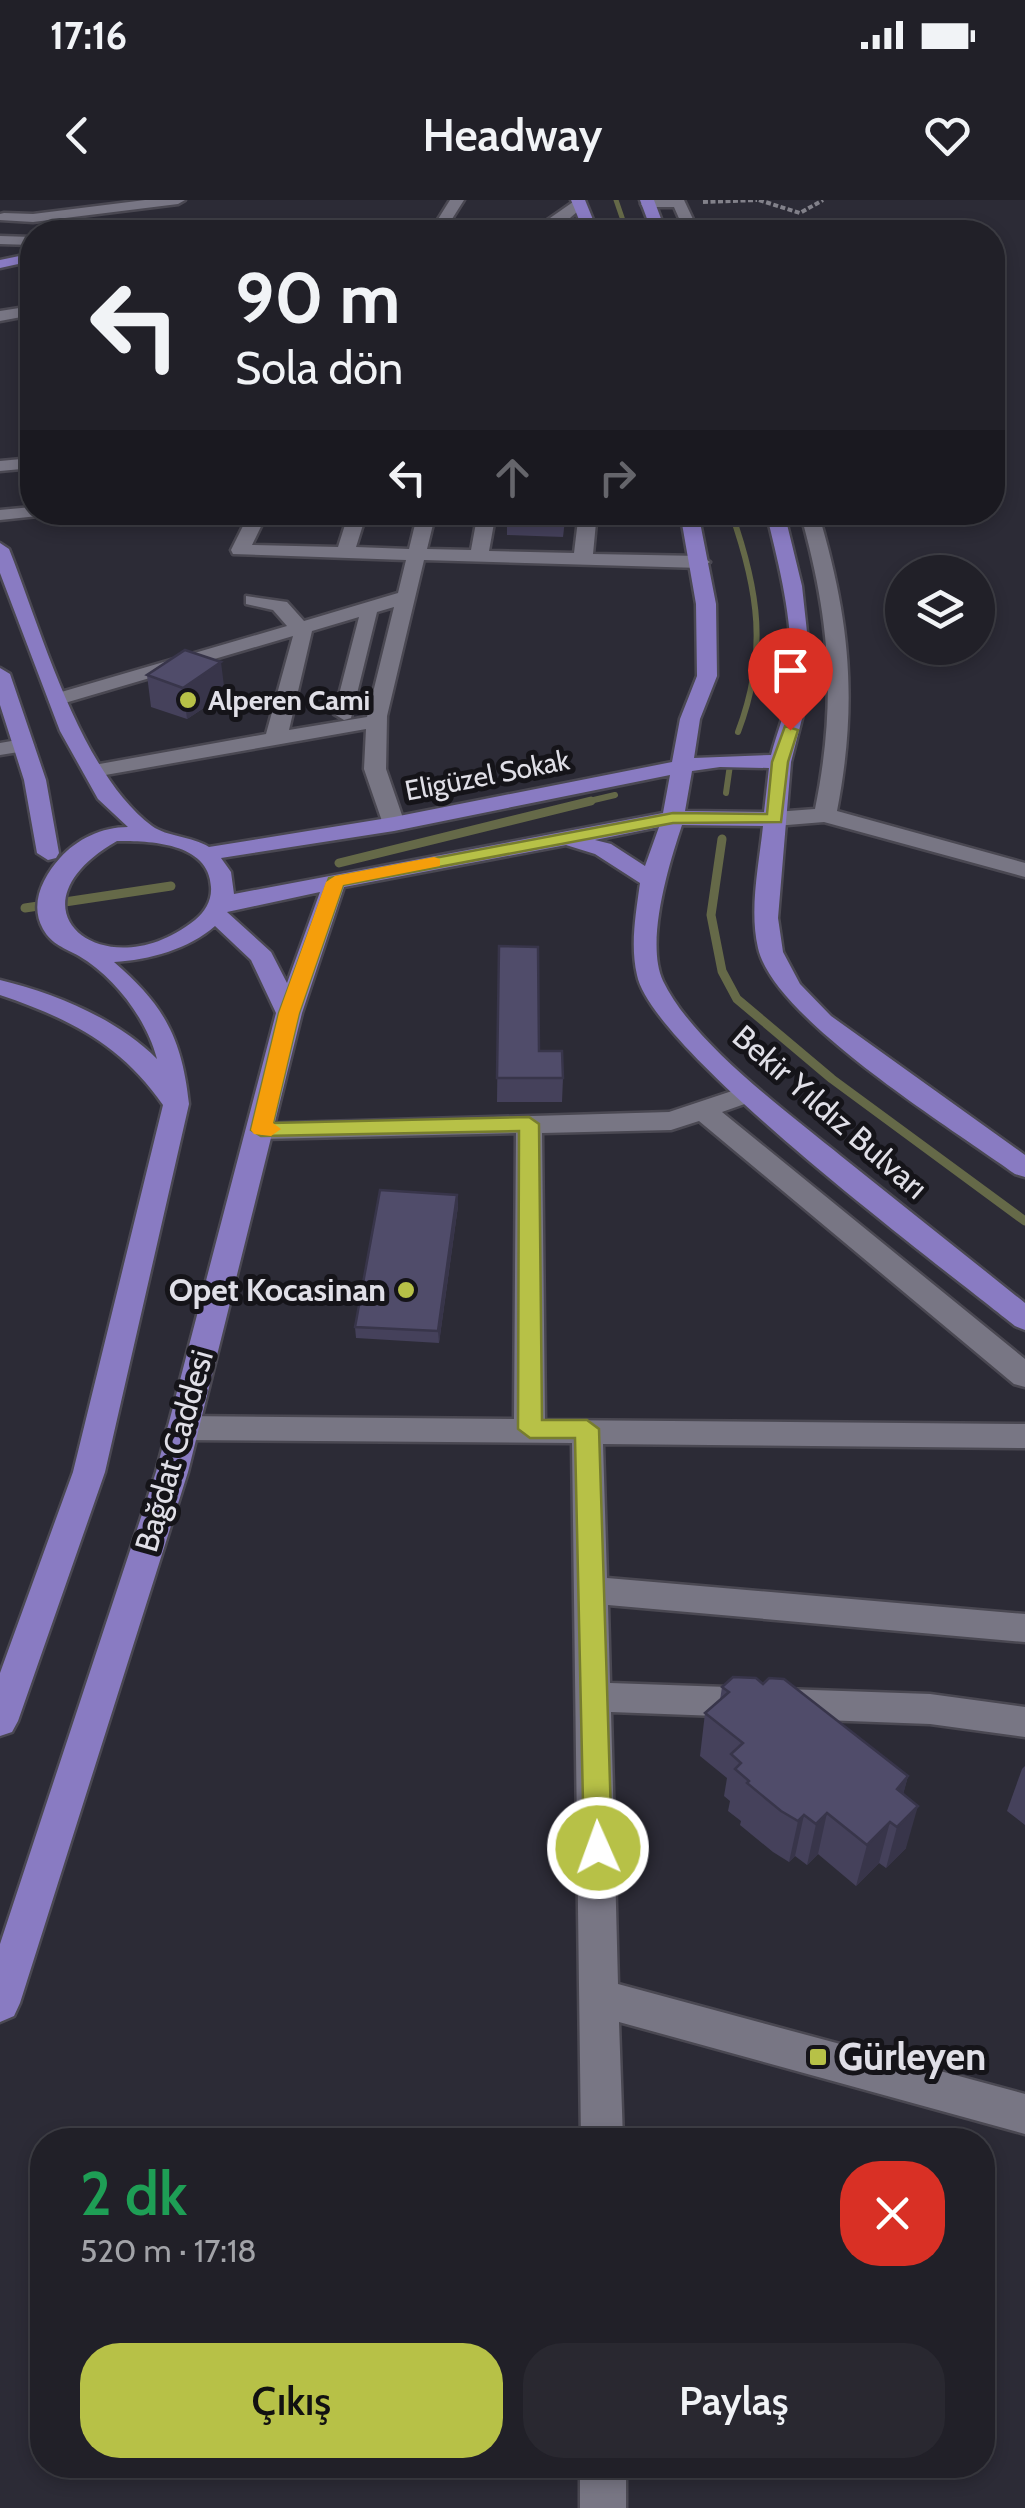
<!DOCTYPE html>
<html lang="tr">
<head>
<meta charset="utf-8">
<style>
	:root { --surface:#212028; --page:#292830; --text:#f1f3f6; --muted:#a2a3a8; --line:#3e3e45; --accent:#b7c147 }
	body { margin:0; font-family:Cabin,sans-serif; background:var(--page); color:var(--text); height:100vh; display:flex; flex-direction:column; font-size:38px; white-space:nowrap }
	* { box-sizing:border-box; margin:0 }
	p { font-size:32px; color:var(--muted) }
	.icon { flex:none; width:55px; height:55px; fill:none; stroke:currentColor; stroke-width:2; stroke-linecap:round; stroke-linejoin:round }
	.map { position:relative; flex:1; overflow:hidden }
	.side { position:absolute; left:30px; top:1928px; width:965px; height:350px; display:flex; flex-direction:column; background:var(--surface); border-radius:40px; box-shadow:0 5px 15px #0003,0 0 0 2px var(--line) }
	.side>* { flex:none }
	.guide { position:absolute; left:20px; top:20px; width:985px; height:305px; border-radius:40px; box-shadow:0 5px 15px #0003,0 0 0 2px var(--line); background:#212028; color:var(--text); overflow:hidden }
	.tools { position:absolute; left:885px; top:355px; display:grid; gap:20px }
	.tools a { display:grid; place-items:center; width:110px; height:110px; border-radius:50%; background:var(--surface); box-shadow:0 5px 15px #0003,0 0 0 2px var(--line); font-size:50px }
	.pin { position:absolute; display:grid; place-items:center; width:85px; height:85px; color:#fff; margin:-102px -42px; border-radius:50% 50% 50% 0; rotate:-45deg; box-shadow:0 0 10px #0007 }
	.pin .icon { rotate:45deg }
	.me { position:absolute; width:110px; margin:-55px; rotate:358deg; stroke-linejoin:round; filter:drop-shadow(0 0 8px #0008) }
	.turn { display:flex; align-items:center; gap:35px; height:210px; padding:0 50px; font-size:45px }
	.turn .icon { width:130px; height:130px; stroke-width:2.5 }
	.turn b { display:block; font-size:70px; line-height:85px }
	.lanes { display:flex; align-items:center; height:95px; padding:0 50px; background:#0003; justify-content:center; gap:50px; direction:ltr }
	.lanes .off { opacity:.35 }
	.round { display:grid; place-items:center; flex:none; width:105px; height:105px; border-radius:40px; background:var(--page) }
	.head { display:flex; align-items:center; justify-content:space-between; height:170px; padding:0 50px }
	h1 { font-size:60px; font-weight:600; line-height:75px; color:#1e9e55 }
	.action { display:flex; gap:20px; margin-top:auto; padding:20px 50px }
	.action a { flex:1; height:115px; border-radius:40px; background:var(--accent); color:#111; font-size:40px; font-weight:600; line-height:115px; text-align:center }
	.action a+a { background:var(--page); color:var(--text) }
	.status { display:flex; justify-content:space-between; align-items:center; height:70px; padding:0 50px; background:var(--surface); direction:ltr }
	.status svg { height:28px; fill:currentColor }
	header { display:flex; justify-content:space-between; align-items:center; height:130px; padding:0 50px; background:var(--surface); font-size:45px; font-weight:600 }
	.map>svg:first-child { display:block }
</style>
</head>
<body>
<div class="status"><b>17:16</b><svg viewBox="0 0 49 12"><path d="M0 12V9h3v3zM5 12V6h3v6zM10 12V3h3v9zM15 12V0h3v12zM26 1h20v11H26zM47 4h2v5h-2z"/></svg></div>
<header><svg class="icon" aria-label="back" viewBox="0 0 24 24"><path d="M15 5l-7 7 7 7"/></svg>Headway<svg class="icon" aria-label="heart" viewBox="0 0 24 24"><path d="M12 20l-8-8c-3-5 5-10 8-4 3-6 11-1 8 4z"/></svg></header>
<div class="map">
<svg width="1025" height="2308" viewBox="0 0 1025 2308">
	<rect width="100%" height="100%" fill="#2c2b36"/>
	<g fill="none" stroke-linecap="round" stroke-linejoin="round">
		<polyline stroke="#656948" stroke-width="5" points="616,0 627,32"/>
		<g stroke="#656948" stroke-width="6">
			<path d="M731 312C759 391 768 453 738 532"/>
			<polyline points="726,593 730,565"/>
			<polyline points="581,603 615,595"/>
		</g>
		<g stroke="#656948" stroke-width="9">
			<polyline points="722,639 711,715 722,771 737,799 832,879 1025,1021"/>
			<polyline points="339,663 591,601"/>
			<polyline points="25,708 171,686"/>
		</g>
		<g stroke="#4a4852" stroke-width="5">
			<g id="minor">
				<polygon points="145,0 185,0 178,4 33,22 0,20 0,14 4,13 33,14"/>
				<polygon points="450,0 464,0 445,30 435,32 171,29 164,25 171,21 425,27 435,24"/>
				<polygon points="648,0 684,0 699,32 685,32 674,7 643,7 641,4"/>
				<polygon points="573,2 585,5 555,31 530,32"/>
				<polygon points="0,36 32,37 32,45 0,44"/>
				<polygon points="32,106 32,115 0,121 0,111"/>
				<polygon points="32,258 32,268 0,271 0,261"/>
				<polygon points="32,307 32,312 41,312 38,316 0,320 0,310"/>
				<path d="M250 312H268L252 345 338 347 349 312H367L356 347 409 349 418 312H436L427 349 471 350 478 312H496L489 351 574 353 579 312H597L593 354 701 356 710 362 701 368 424 360 387 516 386 569 405 624 402 629H386L383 624 364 569 366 529 94 577 86 576 83 571 94 565 266 534 293 436 58 505 51 503 48 499 51 495 287 426 273 410 246 404V396L287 402 304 421 398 393 406 360 233 354 231 350ZM394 407 367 517 289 530 312 431 359 417 334 514 344 520 351 518 377 412Z"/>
				<path d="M800 312H818C850 419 858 502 837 611L1025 663V677L824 622 775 626 764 619 775 612 815 609C837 501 830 418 800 312Z"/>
				<polygon points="23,539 34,545 31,550 0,555 0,543"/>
				<polygon points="747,886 760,894 756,900 722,912 1025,1159 1025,1187 1014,1184 699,921 671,930 542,933 545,1220 1025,1224 1025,1248 603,1244 607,1378 1025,1414 1025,1442 608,1405 610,1483 930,1494 1025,1507 1025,1537 930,1524 611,1512 618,1784 1025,1894 1025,1934 619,1822 623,1940 581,1940 572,1243 183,1240 172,1236 167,1228 172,1220 183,1216 514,1219 516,933 261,939 252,936 248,930 252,924 669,912"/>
				<rect x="580" y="2265" width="46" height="43"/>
			</g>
		</g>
		<g stroke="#4a4852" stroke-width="5">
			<g id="major">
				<polygon points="571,0 585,0 598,32 584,32"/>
				<polygon points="640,0 654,0 666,32 652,32"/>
				<polygon points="29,54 32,61 0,68 0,60"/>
				<path d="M680 312H698L716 404 717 476 700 519 694 558 771 555C776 536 784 516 788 496 798 436 780 370 766 312H784L802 386 810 460 808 495 791 562 778 718 783 752 800 784 831 816 1025 955V977L1015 974C953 929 774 819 758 748 749 709 759 665 763 626L682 625C669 664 645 742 663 781 692 842 788 913 841 956 902 1005 964 1054 1025 1103V1130L1015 1126C943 1068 652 851 637 775 630 745 636 713 640 683L595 654 566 645 344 687 302 813 188 1272 20 1803 14 1816 0 1822V1744L156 1272 276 813 251 760 215 726C189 749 149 760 114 762 164 805 182 838 189 904L105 1272 18 1521 12 1532 0 1536V1473L73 1272 163 905C121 844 68 818 0 795V780C54 793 118 819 157 859 147 820 115 777 79 756 65 748 52 745 43 729 29 704 43 677 60 658 77 639 102 627 128 627L98 599 60 531 0 373V343L9 349C42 432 80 572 152 626 167 637 192 636 209 647L394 617 672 562 680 519 697 476 696 404ZM720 567 769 568 764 612 685 611 692 571ZM670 575 663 613 234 694 231 672 221 658 394 631ZM659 627 645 666 611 644 595 640ZM117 641C149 641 209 642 211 687 212 700 205 712 195 720 105 792 0 708 117 641ZM320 692 287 783 271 752 227 712Z"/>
				<polygon points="0,468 10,474 46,580 59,653 56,658 48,660 37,653 24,580 0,505"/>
			</g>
		</g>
		<g stroke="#82818a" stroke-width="4" stroke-dasharray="5 2.5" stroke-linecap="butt">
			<polyline points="759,0 800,13 823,0"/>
			<polyline points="703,2 757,0"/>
		</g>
		<use href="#minor" fill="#787684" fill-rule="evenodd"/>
		<use href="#major" fill="#897bc2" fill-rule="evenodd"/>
	</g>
	<g fill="#45415b">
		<polygon points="507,312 566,312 563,337 507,335"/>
		<polygon points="147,475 225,494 187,519 151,507"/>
		<polygon points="499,746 539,851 563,878 562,902 497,902"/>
		<polygon points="457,995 458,1006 439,1143 356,1138 355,1127"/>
		<polygon points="763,1484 908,1576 903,1594 906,1648 886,1668 879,1663 856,1686 818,1654 807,1665 795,1656 789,1662 773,1652 740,1625 741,1621 728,1611 730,1601 724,1596 727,1578 700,1556 705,1513 720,1500 722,1487"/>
		<polygon points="1025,1566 1025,1625 1007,1611 1022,1569"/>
	</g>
	<g fill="#38354a">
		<polygon points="221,462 225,494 187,519 183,488"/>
		<polygon points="457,995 458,1006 439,1143 438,1131"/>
		<polygon points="908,1576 897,1618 890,1622 879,1663 856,1686 867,1645 897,1589"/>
		<polygon points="918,1606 906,1648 886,1668 897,1627"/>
		<polygon points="827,1613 818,1654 807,1665 816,1624"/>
		<polygon points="804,1615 795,1656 789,1662 798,1621"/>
	</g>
	<g fill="#504c6a" stroke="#38354a" stroke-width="2.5">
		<polygon points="185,450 221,462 183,488 147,475"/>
		<polygon points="499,746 538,747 539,851 562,851 563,878 497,878"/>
		<polygon points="380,990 457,995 438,1131 355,1127"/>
		<polygon points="733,1477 756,1478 763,1484 769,1478 784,1479 908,1576 897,1589 918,1606 897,1627 890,1622 867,1645 827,1613 816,1624 804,1615 798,1621 781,1611 747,1583 749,1581 735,1569 741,1563 731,1554 743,1543 705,1513 729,1492 722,1487"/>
	</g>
	<polygon fill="#b7c147" stroke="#777d2e" stroke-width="2.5" points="785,526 798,530 788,562 781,622 673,623 343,685 299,813 273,923 529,917 539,924 542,1220 587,1220 599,1229 612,1648 608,1657 598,1660 588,1657 584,1648 575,1238 530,1238 518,1229 519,931 261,936 251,930 279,813 329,678 673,613 767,614 772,562"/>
	<polygon fill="#f59e0b" points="434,657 440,659 440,666 343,685 299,813 273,923 281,929 271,936 254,934 251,930 279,813 326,682 335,676"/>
	<g fill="#b7c147" stroke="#151419" stroke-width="4">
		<circle cx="188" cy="500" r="10"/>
		<circle cx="406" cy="1090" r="10"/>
		<rect x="808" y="1847" width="20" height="20" rx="5"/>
	</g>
	<g text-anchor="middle" stroke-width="10" stroke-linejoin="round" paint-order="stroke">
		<g font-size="28" font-weight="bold" fill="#e0dfe7" stroke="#151419" text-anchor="start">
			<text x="208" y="510">Alperen Cami</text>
		</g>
		<g font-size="28" fill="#e0dfe7" stroke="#151419">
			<text transform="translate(487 575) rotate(-11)" y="10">Eligüzel Sokak</text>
		</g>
		<g font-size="32" fill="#e0dfe7" stroke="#151419">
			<text transform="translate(830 912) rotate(41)" y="11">Bekir Yıldız Bulvarı</text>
			<text transform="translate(174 1251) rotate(-74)" y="11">Bağdat Caddesi</text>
		</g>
		<g font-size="32" font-weight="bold" fill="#e0dfe7" stroke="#151419" text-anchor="end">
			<text x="386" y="1101">Opet Kocasinan</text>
		</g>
		<g font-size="38" font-weight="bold" fill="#e0dfe7" stroke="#151419" text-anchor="start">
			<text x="838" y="1870">Gürleyen</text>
		</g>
	</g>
</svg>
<div class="tools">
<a><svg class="icon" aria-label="layers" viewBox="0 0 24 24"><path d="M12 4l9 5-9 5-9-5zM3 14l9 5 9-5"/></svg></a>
</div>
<div class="pin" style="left:790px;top:530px;background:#d93025"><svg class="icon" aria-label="arrive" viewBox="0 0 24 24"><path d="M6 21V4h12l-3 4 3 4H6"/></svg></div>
<svg class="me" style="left:598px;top:1648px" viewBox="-20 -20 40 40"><circle r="17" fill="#b7c147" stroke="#fff" stroke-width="3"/><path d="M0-11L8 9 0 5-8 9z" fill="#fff"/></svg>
<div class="guide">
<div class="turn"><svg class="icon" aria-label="left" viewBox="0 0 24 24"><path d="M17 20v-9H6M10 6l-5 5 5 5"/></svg><div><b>90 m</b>Sola dön</div></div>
<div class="lanes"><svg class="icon" aria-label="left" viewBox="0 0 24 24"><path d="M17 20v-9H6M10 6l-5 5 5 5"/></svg><svg class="icon off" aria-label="ahead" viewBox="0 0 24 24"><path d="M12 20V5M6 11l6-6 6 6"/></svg><svg class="icon off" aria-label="right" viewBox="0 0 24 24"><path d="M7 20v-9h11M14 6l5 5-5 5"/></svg></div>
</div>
<section class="side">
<div class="head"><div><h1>2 dk</h1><p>520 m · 17:18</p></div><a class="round" style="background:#d93025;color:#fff"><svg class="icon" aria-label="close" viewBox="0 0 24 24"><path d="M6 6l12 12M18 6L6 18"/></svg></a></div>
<div class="action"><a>Çıkış</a><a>Paylaş</a></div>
</section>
</div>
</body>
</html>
